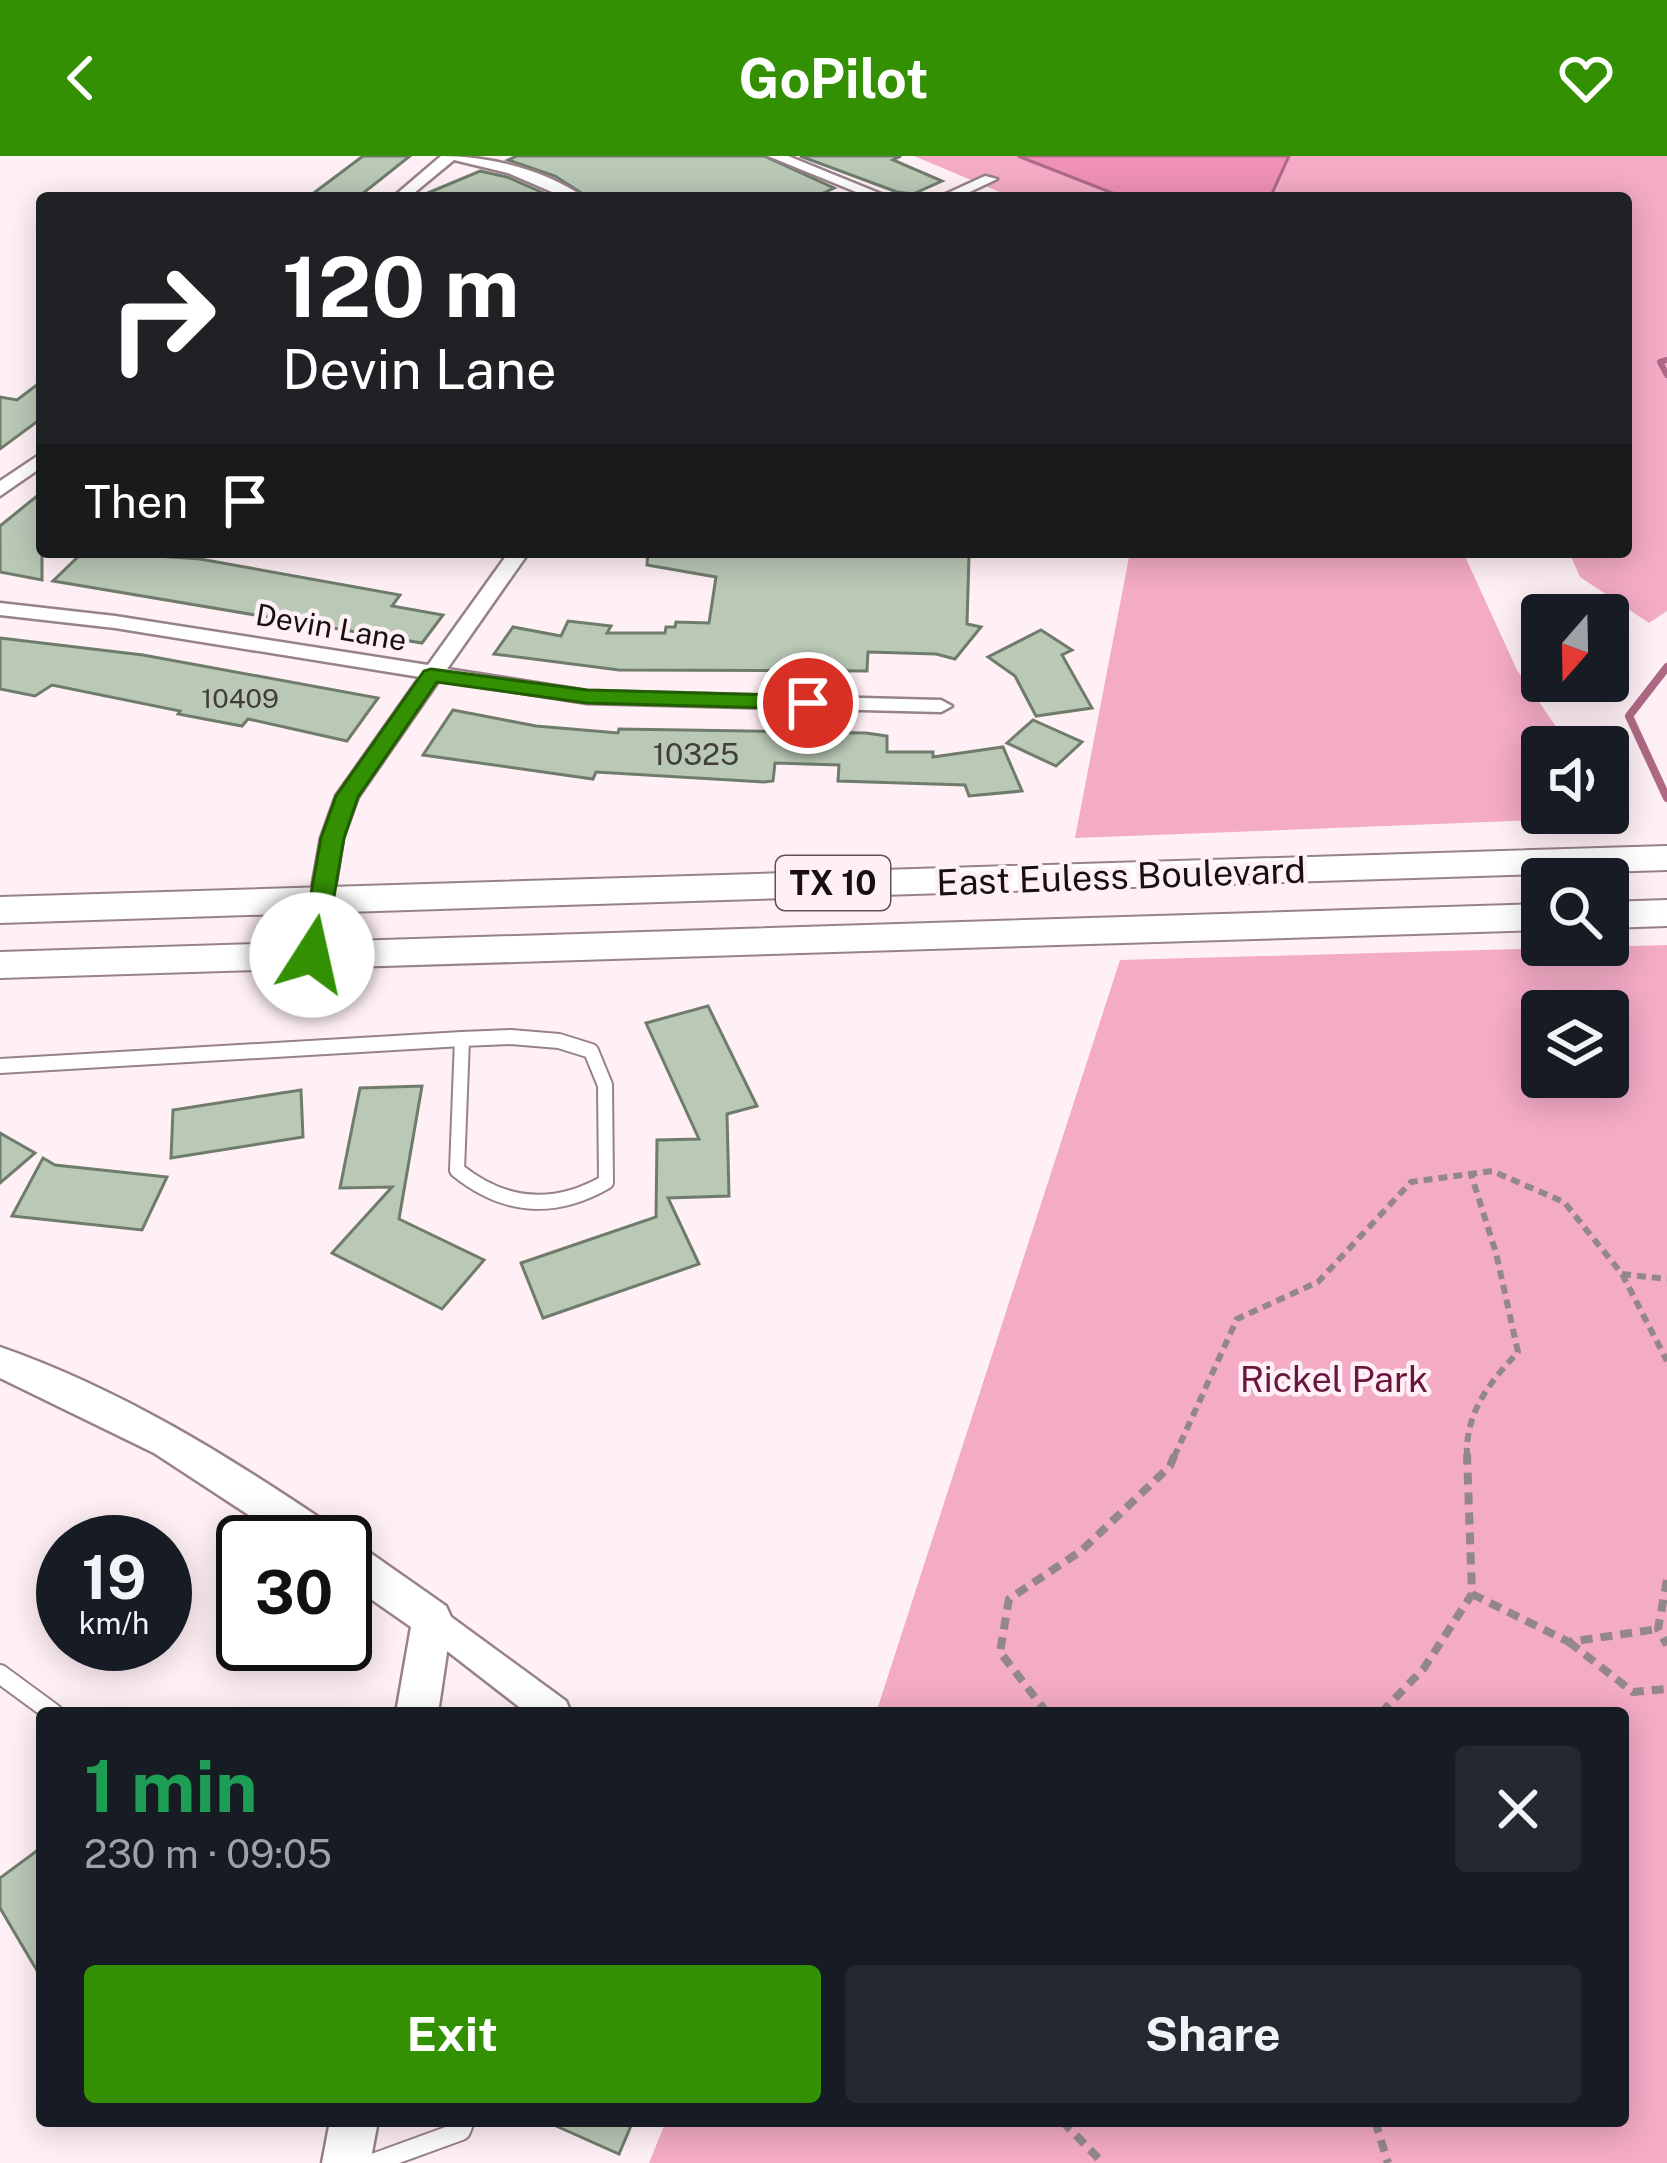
<!DOCTYPE html>
<html lang="en">
<head>
<meta charset="utf-8">
<style>
	:root { --surface:#171b24; --page:#242831; --text:#f1f3f6; --muted:#9ea1a6; --accent:#339003 }
	body { margin:0; font-family:"Public Sans",sans-serif; background:var(--page); color:var(--text); height:100vh; display:flex; flex-direction:column; font-size:45px; white-space:nowrap }
	* { box-sizing:border-box; margin:0 }
	p { font-size:39px; color:var(--muted) }
	.icon { flex:none; width:66px; height:66px; fill:none; stroke:currentColor; stroke-width:2; stroke-linecap:round; stroke-linejoin:round }
	.map { position:relative; flex:1; overflow:hidden }
	.sheet { position:absolute; left:36px; top:1551px; width:1593px; height:420px; display:flex; flex-direction:column; background:var(--surface); border-radius:12px; box-shadow:0 6px 30px #0003 }
	.sheet>* { flex:none }
	.top-card { position:absolute; left:36px; top:36px; width:1596px; height:366px; border-radius:12px; box-shadow:0 6px 30px #0003; background:#202124; color:#fff; overflow:hidden }
	.needle { width:78px; rotate:200deg }
	.buttons { position:absolute; left:1521px; top:438px; display:grid; gap:24px }
	.buttons a { display:grid; place-items:center; width:108px; height:108px; border-radius:12px; background:var(--surface); box-shadow:0 6px 30px #0003; font-size:60px }
	.speed { position:absolute; left:36px; top:1359px; display:flex; gap:24px; font-size:60px; font-weight:700; text-align:center }
	.speed>* { display:grid; place-content:center; width:156px; height:156px; border-radius:50%; background:var(--surface); box-shadow:0 6px 30px #0003; line-height:1 }
	.speed small { font-size:30px; font-weight:400 }
	.speed .limit { border:6px solid #111; border-radius:18px; background:#fff; color:#111 }
	.pin { position:absolute; display:grid; place-items:center; width:102px; height:102px; color:#fff; margin:-51px; border:6px solid #fff; border-radius:50%; box-shadow:0 3px 12px #0007 }
	.me { position:absolute; width:132px; margin:-66px; rotate:10deg; stroke-linejoin:round; filter:drop-shadow(0 0 9px #0008) }
	.turn { display:flex; align-items:center; gap:42px; height:252px; padding:0 48px; font-size:54px }
	.turn .icon { width:156px; height:156px; stroke-width:2.5 }
	.turn b { display:block; font-size:84px; line-height:102px }
	.then { display:flex; align-items:center; height:114px; padding:0 48px; background:#0003; gap:24px; font-size:45px }
	.round { display:grid; place-items:center; flex:none; width:126px; height:126px; border-radius:12px; background:var(--page) }
	.head { display:flex; align-items:center; justify-content:space-between; height:204px; padding:0 48px }
	h1 { font-size:72px; font-weight:700; line-height:90px; color:#1e9e55 }
	.primary-button { display:flex; gap:24px; margin-top:auto; padding:24px 48px }
	.primary-button a { flex:1; height:138px; border-radius:12px; background:var(--accent); color:#fff; font-size:48px; font-weight:700; line-height:138px; text-align:center }
	.primary-button a+a { background:var(--page); color:var(--text) }
	header { display:flex; justify-content:space-between; align-items:center; height:156px; padding:0 48px; background:var(--accent); color:#fff; font-size:54px; font-weight:700 }
	.map>svg:first-child { display:block }
</style>
</head>
<body>
<header><svg class="icon" aria-label="back" viewBox="0 0 24 24"><path d="M15 5l-7 7 7 7"/></svg>GoPilot<svg class="icon" aria-label="heart" viewBox="0 0 24 24"><path d="M12 20l-8-8c-3-5 5-10 8-4 3-6 11-1 8 4z"/></svg></header>
<div class="map">
<svg width="1667" height="2007" viewBox="0 0 1667 2007">
	<rect width="100%" height="100%" fill="#fff0f5"/>
	<g fill="#f4abc6" fill-rule="evenodd">
		<polygon points="914,0 1018,0 1125,42 1014,42"/>
		<polygon points="1289,0 1667,0 1667,455 1649,467 1580,421 1569,396 1626,396 1626,42 1270,42"/>
		<polygon points="1130,396 1463,396 1517,514 1570,591 1542,591 1542,657 1608,657 1608,646 1618,661 1075,682"/>
		<path d="M1667 789V2007H649L666 1965H1623V1557H876L1120 804ZM1608 855V921H1542V855Z"/>
	</g>
	<polygon fill="#ef90b6" stroke="#ae6985" stroke-width="3" points="1018,0 1289,0 1270,42 1125,42"/>
	<g fill="none" stroke-linecap="round" stroke-linejoin="round">
		<polyline stroke="#ae6985" stroke-width="6" points="1667,204 1660,206 1667,219"/>
		<polyline stroke="#ae6985" stroke-width="8" points="1667,511 1629,560 1667,642"/>
	</g>
	<g fill="#bac8b6" stroke="#6f7c6c" stroke-width="3">
		<polygon points="363,0 410,0 357,42 307,42"/>
		<polygon points="517,0 764,0 834,32 813,42 589,42 555,20 508,4"/>
		<polygon points="800,0 901,0 893,4 942,25 913,38 897,36"/>
		<polygon points="480,15 507,21 555,42 416,42"/>
		<polygon points="42,225 42,262 0,293 0,241 17,244"/>
		<polygon points="42,336 42,424 0,416 0,370"/>
		<polygon points="98,396 200,403 400,439 392,450 443,459 422,487 53,425 81,398"/>
		<polygon points="648,396 969,399 967,468 981,471 955,503 936,498 868,496 867,515 619,514 494,498 513,471 561,480 568,465 611,470 607,477 665,477 666,471 675,471 676,466 709,467 716,421 647,409"/>
		<polygon points="1041,474 1072,494 1062,499 1092,552 1036,560 1015,520 988,501"/>
		<polygon points="0,482 143,499 378,542 347,585 248,563 242,570 178,558 180,555 52,529 35,540 0,533"/>
		<polygon points="453,554 536,570 618,577 619,573 866,577 887,580 887,596 933,596 933,601 1003,591 1022,635 969,640 965,629 838,625 839,609 775,607 773,625 764,626 596,616 593,623 423,599"/>
		<polygon points="1033,564 1082,586 1056,610 1007,587"/>
		<polygon points="708,850 757,950 727,958 729,1040 668,1042 699,1108 543,1162 521,1107 656,1061 657,984 699,983 646,867"/>
		<polygon points="422,930 399,1063 484,1104 442,1153 332,1097 392,1031 340,1032 360,932"/>
		<polygon points="301,934 303,981 171,1002 173,954"/>
		<polygon points="0,977 35,997 0,1027"/>
		<polygon points="43,1002 55,1009 167,1021 142,1074 12,1060"/>
		<polygon points="42,1691 42,1823 0,1752 0,1722"/>
		<polygon points="545,1965 633,1965 619,1998"/>
	</g>
	<g fill="none" stroke-linecap="round" stroke-linejoin="round">
		<g stroke="#988289" stroke-width="18">
			<g id="service-far1">
				<path d="M511 881 559 885 591 895 605 929 606 1026C554 1056 504 1052 457 1014L462 883Z"/>
				<polyline points="0,910 462,883"/>
			</g>
		</g>
		<g stroke="#988289" stroke-width="22">
			<g id="service">
				<polyline points="0,1518 53,1557"/>
				<polyline points="373,2007 461,1975 465,1965"/>
			</g>
		</g>
		<g stroke="#988289" stroke-width="5">
			<g id="minor">
				<path d="M441 0C490 0 545 14 585 42H566L508 17 454 4 408 42H392Z"/>
				<polygon points="768,0 788,0 891,42 871,42"/>
				<polygon points="985,20 997,23 957,42 937,42"/>
				<polygon points="42,297 42,311 0,340 0,325"/>
				<polygon points="509,396 529,396 447,513 587,535 941,544 952,550 941,556 587,547 439,524 358,641 343,682 324,799 312,808 300,799 321,682 336,640 420,521 115,472 0,459 0,447 115,460 428,509"/>
				<polygon points="432,1447 566,1545 571,1557 527,1557 420,1474 416,1463 420,1452"/>
			</g>
		</g>
		<g stroke="#988289" stroke-width="5">
			<g id="tertiary">
				<path d="M0 1191C121 1233 230 1301 336 1373L341 1385 345 1384 359 1389 446 1450 452 1463 438 1557H396L411 1471 345 1425V1386H290L154 1297 0 1222Z"/>
				<polygon points="330,1965 378,1965 370,2007 322,2007"/>
			</g>
		</g>
		<g stroke="#988289" stroke-width="4">
			<g id="primary">
				<polygon points="1667,690 1667,714 0,767 0,741"/>
				<polygon points="1667,744 1667,770 1608,772 1608,746"/>
				<polygon points="1542,748 1542,774 0,822 0,796"/>
			</g>
		</g>
		<g stroke="#93878b" stroke-width="6" stroke-dasharray="9 6" stroke-linecap="butt">
			<polyline points="1622,1118 1667,1123"/>
			<polyline points="1174,1301 1237,1163 1318,1126 1411,1026 1492,1015 1564,1046 1622,1118 1667,1205"/>
			<path d="M1467 1301C1465 1257 1489 1227 1518 1196L1496 1097 1471 1018"/>
		</g>
		<g stroke="#93878b" stroke-width="8" stroke-dasharray="12 8" stroke-linecap="butt">
			<polyline points="1667,1424 1658,1473 1667,1489"/>
			<polyline points="1472,1438 1569,1486 1658,1473"/>
			<polyline points="1569,1486 1633,1536 1667,1533"/>
			<polyline points="1047,1557 1000,1496 1009,1443 1081,1395 1170,1310 1175,1298"/>
			<polyline points="1381,1557 1424,1512 1472,1438 1467,1298"/>
			<polyline points="1062,1965 1103,2007"/>
			<polyline points="1375,1965 1388,2007"/>
		</g>
		<use href="#service-far1" stroke="#fff" stroke-width="14"/>
		<use href="#service" stroke="#fff" stroke-width="18"/>
		<use href="#minor" fill="#fff" fill-rule="evenodd"/>
		<use href="#tertiary" fill="#fff" fill-rule="evenodd"/>
		<use href="#primary" fill="#fff" fill-rule="evenodd"/>
	</g>
	<polygon fill="#339003" stroke="#215e02" stroke-width="3" points="431,513 587,534 808,540 819,547 808,553 587,547 437,526 358,641 344,682 324,799 321,805 303,805 300,799 321,682 336,640 424,515"/>
	<g text-anchor="middle" stroke-width="9" stroke-linejoin="round" paint-order="stroke">
		<g font-size="27" fill="#403d3b">
			<text x="240" y="552">10409</text>
		</g>
		<g font-size="30" fill="#170f12" stroke="#fff0f5">
			<text transform="translate(331 472) rotate(10)" y="10">Devin Lane</text>
		</g>
		<g font-size="30" fill="#403d3b">
			<text x="696" y="609">10325</text>
		</g>
		<rect fill="#fff0f5" stroke="#5d5256" stroke-width="3" x="776" y="700" width="114" height="54" rx="9"/>
		<g font-size="33" font-weight="bold" fill="#170f12">
			<text x="833" y="739">TX 10</text>
		</g>
		<g font-size="36" fill="#170f12" stroke="#fff0f5">
			<text transform="translate(1121 720) rotate(-2)" y="13">East Euless Boulevard</text>
		</g>
		<g font-size="36" fill="#69163f" stroke="#fff0f5">
			<text x="1334" y="1236">Rickel Park</text>
		</g>
	</g>
</svg>
<div class="buttons">
<a><svg class="needle" viewBox="-14 -14 28 28"><path d="M0-13l5 13h-10z" fill="#e53935"/><path d="M0 13l5-13h-10z" fill="#9ea1a6"/></svg></a>
<a><svg class="icon" aria-label="sound" viewBox="0 0 24 24"><path d="M4 9h4l5-4v14l-5-4H4zM17 9q2 3 0 6"/></svg></a>
<a><svg class="icon" aria-label="search" viewBox="0 0 24 24"><circle cx="10" cy="10" r="6"/><path d="M15 15l6 6"/></svg></a>
<a><svg class="icon" aria-label="layers" viewBox="0 0 24 24"><path d="M12 4l9 5-9 5-9-5zM3 14l9 5 9-5"/></svg></a>
</div>
<div class="speed"><div>19<small>km/h</small></div><div class="limit">30</div></div>
<div class="pin" style="left:808px;top:547px;background:#d93025"><svg class="icon" aria-label="arrive" viewBox="0 0 24 24"><path d="M6 21V4h12l-3 4 3 4H6"/></svg></div>
<svg class="me" style="left:312px;top:799px" viewBox="-20 -20 40 40"><circle r="19" fill="#fff"/><path d="M0-13L10 11 0 6-10 11z" fill="#339003"/></svg>
<div class="top-card">
<div class="turn"><svg class="icon" aria-label="right" viewBox="0 0 24 24"><path d="M7 20v-9h11M14 6l5 5-5 5"/></svg><div><b>120 m</b>Devin Lane</div></div>
<div class="then">Then<svg class="icon" aria-label="arrive" viewBox="0 0 24 24"><path d="M6 21V4h12l-3 4 3 4H6"/></svg></div>
</div>
<section class="sheet">
<div class="head"><div><h1>1 min</h1><p>230 m · 09:05</p></div><a class="round"><svg class="icon" aria-label="close" viewBox="0 0 24 24"><path d="M6 6l12 12M18 6L6 18"/></svg></a></div>
<div class="primary-button"><a>Exit</a><a>Share</a></div>
</section>
</div>
</body>
</html>
